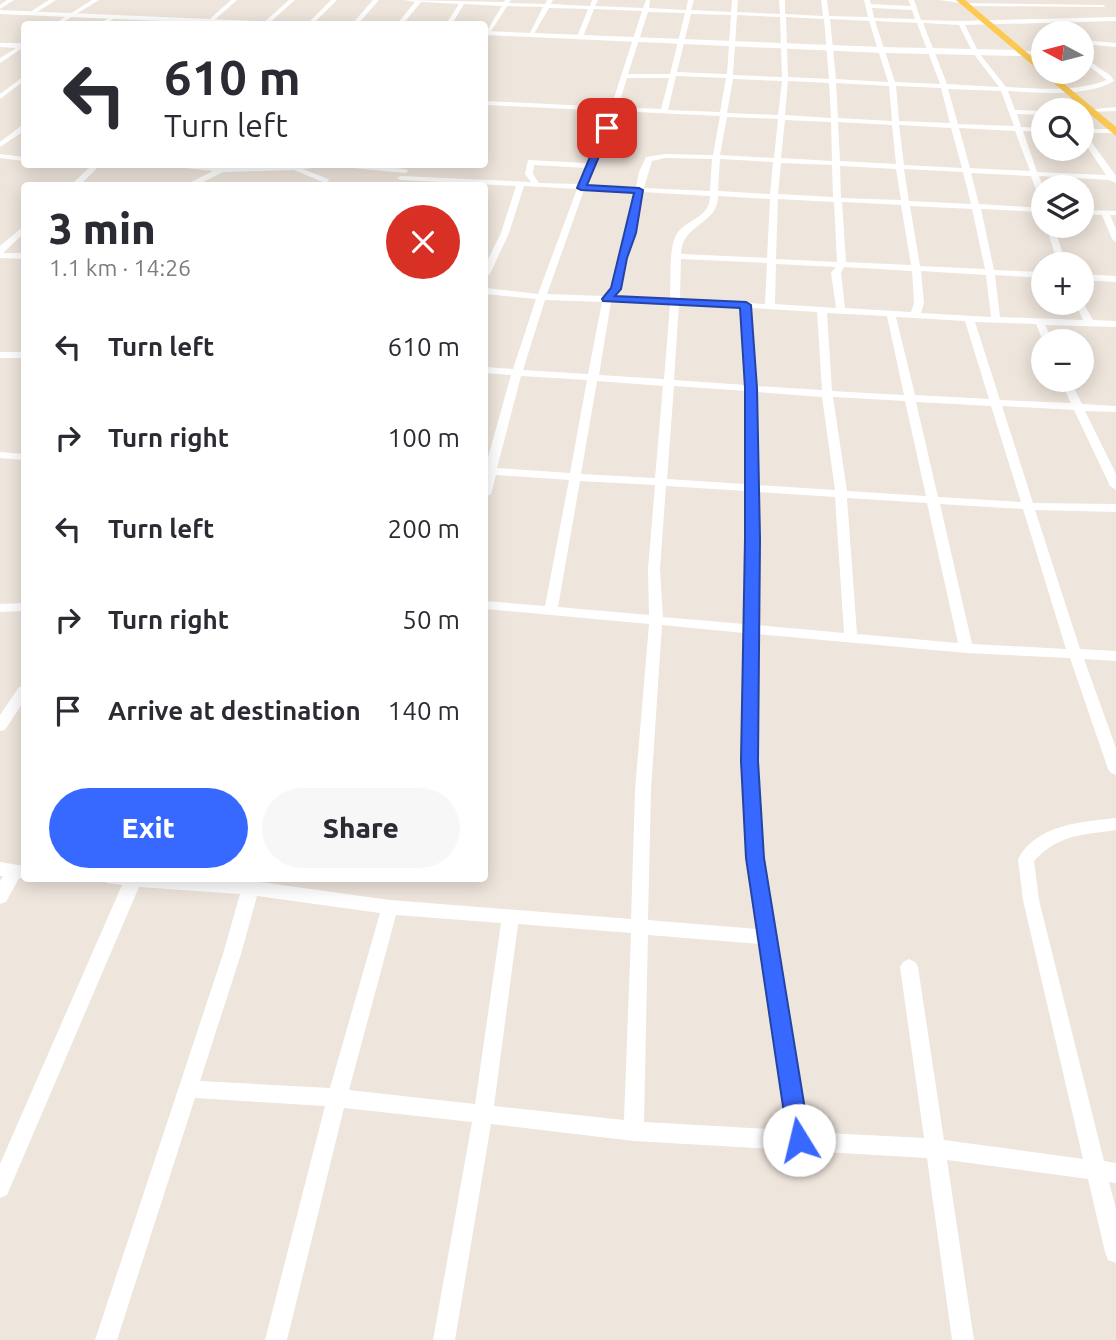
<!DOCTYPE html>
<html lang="en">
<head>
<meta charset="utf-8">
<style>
	:root { --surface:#fff; --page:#f7f7f7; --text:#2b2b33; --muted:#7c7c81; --accent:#3768ff }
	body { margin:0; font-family:Ubuntu,sans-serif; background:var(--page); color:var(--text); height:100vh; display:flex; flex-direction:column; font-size:26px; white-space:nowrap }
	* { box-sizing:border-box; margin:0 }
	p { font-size:23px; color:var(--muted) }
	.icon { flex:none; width:38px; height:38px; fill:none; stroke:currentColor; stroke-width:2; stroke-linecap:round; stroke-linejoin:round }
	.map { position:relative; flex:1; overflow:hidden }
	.panel { position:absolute; left:21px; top:182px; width:467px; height:700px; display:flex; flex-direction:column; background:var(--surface); border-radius:7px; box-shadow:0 4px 18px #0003 }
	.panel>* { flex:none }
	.guide { position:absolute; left:21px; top:21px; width:467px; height:147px; border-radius:7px; box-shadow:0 4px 18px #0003; background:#fff; color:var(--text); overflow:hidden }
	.needle { width:46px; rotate:277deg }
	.controls { position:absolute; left:1031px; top:21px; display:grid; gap:14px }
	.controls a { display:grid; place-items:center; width:63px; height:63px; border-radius:50%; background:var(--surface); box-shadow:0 4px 18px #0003; font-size:35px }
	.pin { position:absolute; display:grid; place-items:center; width:60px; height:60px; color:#fff; margin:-30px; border-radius:14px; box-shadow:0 4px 10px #0006 }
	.me { position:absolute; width:77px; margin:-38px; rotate:351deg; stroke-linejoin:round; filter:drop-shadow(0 0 5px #0008) }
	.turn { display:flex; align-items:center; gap:24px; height:147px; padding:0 28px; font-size:32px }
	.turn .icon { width:91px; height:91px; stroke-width:2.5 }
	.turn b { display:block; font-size:49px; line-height:60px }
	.round { display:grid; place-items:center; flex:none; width:74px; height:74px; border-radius:37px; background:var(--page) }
	.head { display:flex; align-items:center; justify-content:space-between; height:119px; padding:0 28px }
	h1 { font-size:42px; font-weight:800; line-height:52px }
	.primary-button { display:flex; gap:14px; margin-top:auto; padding:14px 28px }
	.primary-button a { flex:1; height:80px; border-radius:42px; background:var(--accent); color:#fff; font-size:28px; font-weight:800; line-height:80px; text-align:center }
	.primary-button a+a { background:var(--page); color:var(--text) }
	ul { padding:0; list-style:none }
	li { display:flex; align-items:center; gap:21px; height:91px; padding:0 28px }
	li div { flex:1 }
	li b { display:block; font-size:26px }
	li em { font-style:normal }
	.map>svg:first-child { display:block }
</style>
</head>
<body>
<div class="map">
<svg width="1116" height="1340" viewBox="0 0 1116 1340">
	<rect width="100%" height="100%" fill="#eee5dc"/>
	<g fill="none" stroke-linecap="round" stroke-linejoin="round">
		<g fill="#fff" fill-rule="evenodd">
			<polygon points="7,0 14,0 0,9 0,5"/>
			<polygon points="49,0 56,0 34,14 30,14 30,12"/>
			<polygon points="92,0 99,0 60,24 54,24"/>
			<polygon points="231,0 237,0 210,24 204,24"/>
			<polygon points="289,0 295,0 268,24 262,24"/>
			<polygon points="331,0 337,0 313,24 307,24"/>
			<polygon points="373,0 379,0 358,24 352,24"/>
			<path d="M404 0 504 2 505 0H511L509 3 545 4 547 0H553L551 4 590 6 592 0H598L595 6 643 8 646 0H650L649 8 686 10 688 0H694L691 10 731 12 732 0H738L737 12 780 14 779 0H785V14L823 16 821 0H827L829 16 868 17 864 0H870L871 4 911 6 908 0H914L921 20 961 21 1116 17V21L965 25 979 53 1006 87C1039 89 1076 92 1107 80L1082 61V56L1111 76 1114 81C1087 97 1039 93 1008 91L1015 110 1043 111V115L1017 114 1021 127 1043 128V132L1023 131 1037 172 1106 175 1082 139V129H1114L1116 133H1085L1116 176V183L1109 180 1039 176 1043 187V200L1039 198 1031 176 971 173 979 204 1043 208V212L981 209 994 270 1043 272V278L995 275 1000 317 1083 320 1075 303H1082V301L1093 320 1116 321V327L1045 325 1053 341H1043L1036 324 975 322 1000 400 1071 403 1060 380H1070L1082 404 1116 406V412L1085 411 1116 474V490L1110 486 1074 410 1002 406 1033 503 1116 504V512L1035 510 1080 649 1116 651V661L1084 659 1116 748V775L1111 773 1108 769 1070 658 966 653 757 634 758 761 763 858 808 1132 924 1138 900 967 903 962 909 959 915 962 918 967 944 1140 1083 1159 1023 900 1018 859C1037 824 1081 822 1116 818V830C1082 835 1059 834 1034 861L1039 900 1104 1161 1116 1163V1183L1109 1182 1116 1209V1263L1108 1260 1105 1252 1088 1179 947 1160 974 1340H952L927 1158 634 1141 491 1124 455 1340H433L472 1122 344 1108 287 1340H265L325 1106 195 1098 117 1340H95L223 954 240 894 139 887 7 1195 0 1198V1164L122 885 107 883 105 878 244 881 245 878H261L260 882 390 900 631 919 635 790 649 624 485 609V601L545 606 569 480 496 475 491 494 485 497V468L511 375 485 373V367L513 369 536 299 485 294V288L538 294 577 189 524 186 509 233 490 274 485 277V265L501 233 516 186 401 180 397 178 401 176 531 182 525 174 528 160 587 163 610 111 485 105V101L611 107 642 11 594 9 583 37 580 39 577 37 588 9 549 8 532 37 529 35 543 7 507 6 485 41V34L502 6 464 4 452 24H446L459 4 421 2 403 24H397L415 2ZM872 8 912 10 915 19 874 18ZM648 12 685 13 670 74H628ZM691 14 731 15 727 74 677 72ZM737 15 780 17 782 77 733 75ZM786 17 824 19 829 79 788 77ZM830 19 869 21 888 82 836 79ZM875 21 917 23 940 84 895 82ZM923 23 959 25 973 53 999 87 947 84ZM676 76 726 78 720 112 668 110ZM627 78H669L661 109 618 107ZM733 79 782 81 778 115 727 113ZM788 81 829 83 831 118 785 115ZM836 83 889 86 892 121 838 118ZM896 86 941 88 950 123 899 121ZM948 89 1001 91 1014 126 958 124ZM616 111 720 116 713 155 665 154 646 157 639 172 636 187 586 185ZM727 117 778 119 774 158 720 155ZM785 120 831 122 832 161 781 158ZM838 122 892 125 896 164 840 161ZM899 125 951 128 962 168 904 165ZM959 128 1015 131 1030 171 970 168ZM665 158 712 159 710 191 644 188 652 161ZM720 159 773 162 770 194 718 191ZM781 163 832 165 833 197 778 194ZM534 165 586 168 579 184 539 183 533 174ZM840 166 896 169 901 200 841 198ZM904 169 963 172 971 204 909 201ZM584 190 635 192 612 288 605 296 547 294ZM643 192 710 196C710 217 690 218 678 232 668 245 671 281 670 298L614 296 621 289ZM718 196 770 199 767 258 681 254C682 223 718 225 718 196ZM778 199 834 202 837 262 776 259ZM842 202 901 205 911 265 846 262ZM910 206 972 209 985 269 920 266ZM681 259 767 263 765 304 680 298ZM776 264 836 267 831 273 836 308 775 304ZM844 267 912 271 914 303 911 312 845 308 841 273ZM921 271 986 275 991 317 921 313 924 303ZM545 300 602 302 588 374 523 370ZM611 302 670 304 664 379 599 375ZM679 304 741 308 746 385 674 380ZM751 308 817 312 822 390 756 386ZM827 313 887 316 904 395 832 391ZM896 317 965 321 989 399 915 395ZM521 376 587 380 570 473 497 468ZM597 381 663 386 655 478 581 474ZM674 386 746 391 745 484 667 479ZM756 392 822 397 835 490 757 485ZM833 397 905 401 926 496 847 491ZM916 402 991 406 1021 502 938 497ZM580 481 655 485 648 569 649 615 558 607ZM666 486 745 491 744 624 663 617 660 569ZM757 492 835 497 844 633 757 625ZM847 498 927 503 958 643 857 634ZM940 504 1023 509 1066 649 972 644ZM662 625 744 633 742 761 747 858 757 929 648 920 651 790ZM257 896 380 913 330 1088 200 1081 241 954ZM396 915 501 923 475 1104 349 1090ZM518 924 631 933 624 1120 494 1106ZM648 935 760 944 788 1130 644 1122Z"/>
			<polygon points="939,0 962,0 963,1 960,3"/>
			<polygon points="966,3 1103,5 1106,7 964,6"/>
			<polygon points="112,16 117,17 105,24 99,24"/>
			<polygon points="165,19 170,20 164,24 158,24"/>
			<polygon points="1082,40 1116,43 1116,47 1082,44"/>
			<polygon points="0,43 24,43 24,47 0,63 0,58 16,48 0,47"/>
			<polygon points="1021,51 1043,51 1043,55 1019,54"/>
			<polygon points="24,76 24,81 0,99 0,94"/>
			<polygon points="1116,107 1116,111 1089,112 1086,110"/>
			<polygon points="21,126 24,126 24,131 0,147 0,142"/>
			<polygon points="0,154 24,157 24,161 0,158"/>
			<polygon points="93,164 101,164 79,186 70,186"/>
			<polygon points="146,164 223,168 272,167 272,164 280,164 279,166 363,164 405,169 409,171 405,173 332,166 303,169 328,179 329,181 325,183 294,170 223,172 195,186 183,186 213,171"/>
			<polygon points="1082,210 1116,211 1116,215 1110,215 1116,229 1116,242 1112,239 1102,215 1082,214"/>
			<polygon points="24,226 24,233 3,253 24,253 24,259 0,258 0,246"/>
			<polygon points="1046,226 1054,226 1066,264 1058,264"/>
			<polygon points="1082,274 1116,276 1116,282 1082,280"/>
			<rect x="0" y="352" width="24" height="6"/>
			<polygon points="0,452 24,454 24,460 0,458"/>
			<polygon points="24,603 24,611 0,612 0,604"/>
			<polygon points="24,686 24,701 5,730 0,731 0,715 19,687"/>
			<polygon points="0,862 24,866 24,878 19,878 6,902 0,904 0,881 3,876 0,876"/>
		</g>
		<g fill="#fff" fill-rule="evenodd">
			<polygon points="0,10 277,22 281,24 232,24 0,14"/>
			<polygon points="485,31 882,47 1021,50 1025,53 1021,56 882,53 485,35"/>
		</g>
		<polygon fill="#fcca53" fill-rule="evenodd" points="956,0 965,0 1043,66 1043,72 1050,72 1116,127 1116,136"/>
	</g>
	<polygon fill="#3768ff" stroke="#2444a6" stroke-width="2" points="607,126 611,128 587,185 639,188 643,190 636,233 627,258 621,289 615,296 746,302 751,305 757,388 760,539 758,761 764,858 810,1140 807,1148 799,1151 791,1148 788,1140 746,858 741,761 745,539 745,388 740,308 603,301 602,299 611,288 634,193 581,190 577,188 602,128"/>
</svg>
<div class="controls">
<a><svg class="needle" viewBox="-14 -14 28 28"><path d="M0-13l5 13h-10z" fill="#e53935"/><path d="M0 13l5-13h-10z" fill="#7c7c81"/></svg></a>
<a><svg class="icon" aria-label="search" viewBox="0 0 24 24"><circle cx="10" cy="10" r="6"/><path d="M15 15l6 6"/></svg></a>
<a><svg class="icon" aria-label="layers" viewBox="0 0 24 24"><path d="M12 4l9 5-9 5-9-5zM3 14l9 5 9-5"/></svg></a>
<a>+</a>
<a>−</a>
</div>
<div class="pin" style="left:607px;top:128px;background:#d93025"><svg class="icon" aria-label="arrive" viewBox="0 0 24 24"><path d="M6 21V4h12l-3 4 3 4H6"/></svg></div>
<svg class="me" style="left:799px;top:1140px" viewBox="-20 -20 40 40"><circle r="19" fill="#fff"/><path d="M0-13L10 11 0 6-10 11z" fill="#3768ff"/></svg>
<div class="guide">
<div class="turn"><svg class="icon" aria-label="left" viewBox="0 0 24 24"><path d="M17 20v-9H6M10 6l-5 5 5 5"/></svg><div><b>610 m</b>Turn left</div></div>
</div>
<section class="panel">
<div class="head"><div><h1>3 min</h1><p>1.1 km · 14:26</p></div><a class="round" style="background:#d93025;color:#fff"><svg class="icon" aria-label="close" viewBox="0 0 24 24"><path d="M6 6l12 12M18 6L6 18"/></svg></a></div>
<ul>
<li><svg class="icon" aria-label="left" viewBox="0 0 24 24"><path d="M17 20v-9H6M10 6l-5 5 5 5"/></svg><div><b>Turn left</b></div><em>610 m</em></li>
<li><svg class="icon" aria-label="right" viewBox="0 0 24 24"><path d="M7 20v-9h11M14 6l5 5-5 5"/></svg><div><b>Turn right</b></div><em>100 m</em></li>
<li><svg class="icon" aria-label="left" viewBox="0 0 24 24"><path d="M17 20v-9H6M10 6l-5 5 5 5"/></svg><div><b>Turn left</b></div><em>200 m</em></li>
<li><svg class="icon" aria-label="right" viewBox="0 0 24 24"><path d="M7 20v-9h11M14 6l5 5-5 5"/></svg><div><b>Turn right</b></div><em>50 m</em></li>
<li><svg class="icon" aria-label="arrive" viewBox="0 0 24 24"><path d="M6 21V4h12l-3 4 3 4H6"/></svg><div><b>Arrive at destination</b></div><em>140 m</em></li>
</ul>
<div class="primary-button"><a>Exit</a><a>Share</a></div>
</section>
</div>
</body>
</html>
